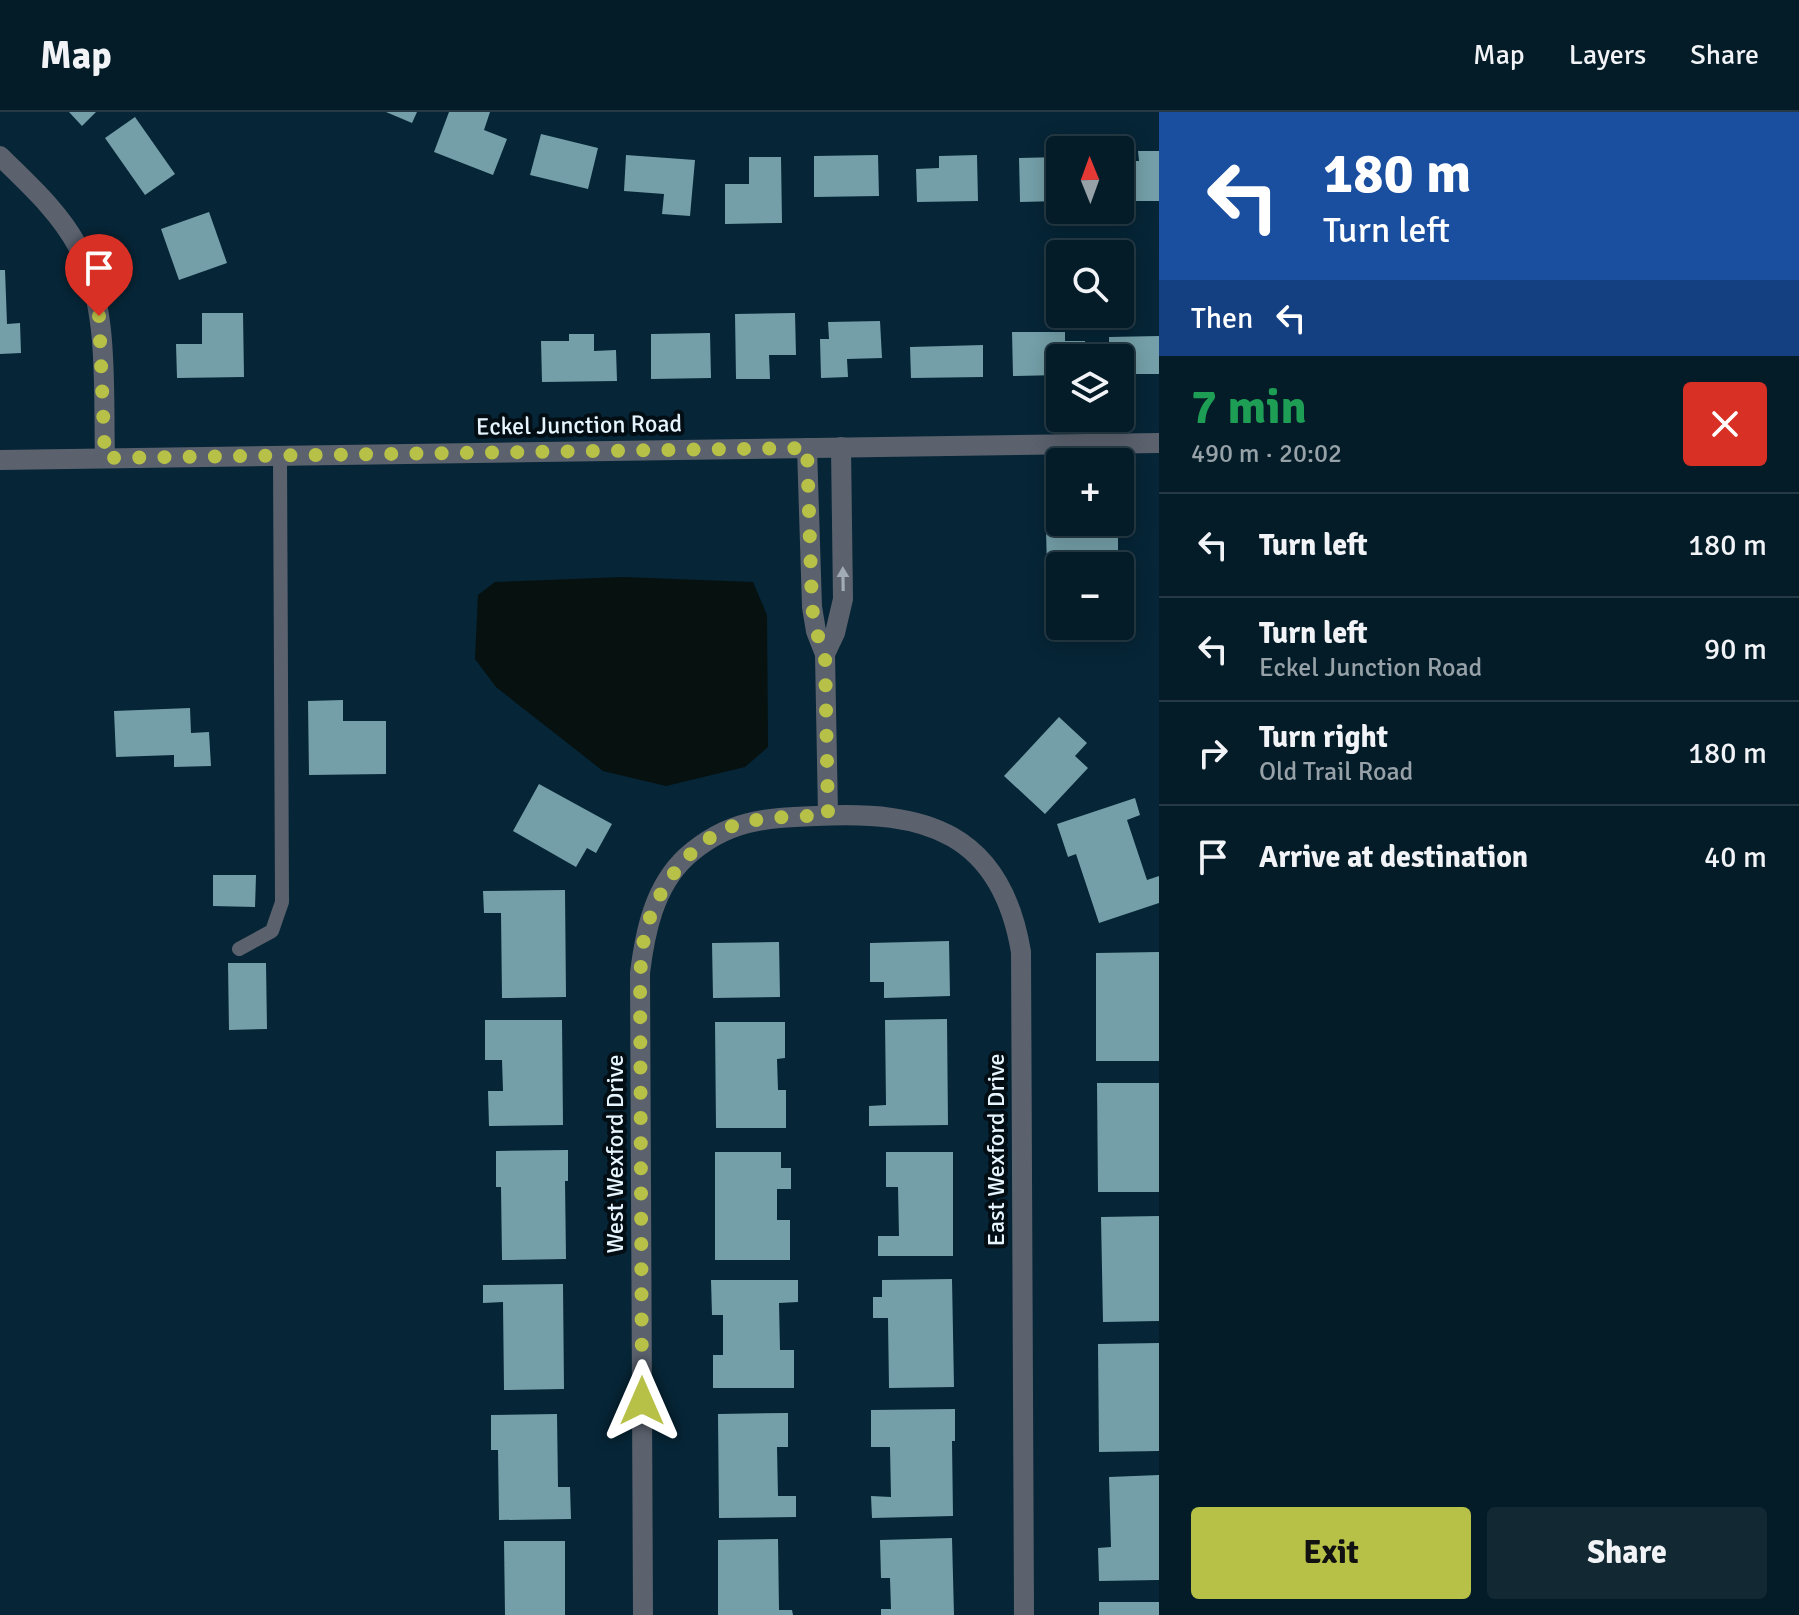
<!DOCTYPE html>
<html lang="en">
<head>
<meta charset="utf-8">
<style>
	:root { --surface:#041c28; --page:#122934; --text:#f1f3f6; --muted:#97a1a8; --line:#253a45; --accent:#b8c147 }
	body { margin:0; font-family:Signika,sans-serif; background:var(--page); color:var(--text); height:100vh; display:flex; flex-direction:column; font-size:30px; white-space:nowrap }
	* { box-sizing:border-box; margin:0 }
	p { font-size:26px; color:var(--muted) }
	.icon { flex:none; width:44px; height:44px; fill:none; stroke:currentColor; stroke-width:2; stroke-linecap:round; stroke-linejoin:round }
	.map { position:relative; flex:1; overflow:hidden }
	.drawer { display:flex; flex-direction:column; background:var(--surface); width:640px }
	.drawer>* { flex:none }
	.guide { background:#1a4fa0; color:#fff; overflow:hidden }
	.needle { width:52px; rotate:359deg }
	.controls { position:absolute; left:1046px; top:24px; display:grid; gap:16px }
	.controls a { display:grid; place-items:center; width:88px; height:88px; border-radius:8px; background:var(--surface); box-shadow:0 4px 20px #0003,0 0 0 2px var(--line); font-size:40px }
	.pin { position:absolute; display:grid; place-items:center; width:68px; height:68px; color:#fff; margin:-82px -34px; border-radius:50% 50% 50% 0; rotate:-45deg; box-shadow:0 0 8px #0007 }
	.pin .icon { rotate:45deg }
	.me { position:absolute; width:88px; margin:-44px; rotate:0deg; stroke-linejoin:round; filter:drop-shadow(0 0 6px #0008) }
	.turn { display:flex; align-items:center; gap:28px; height:168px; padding:0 32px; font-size:36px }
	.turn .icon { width:104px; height:104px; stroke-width:2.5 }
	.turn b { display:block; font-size:56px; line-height:68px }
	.then { display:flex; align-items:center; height:76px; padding:0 32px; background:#0003; gap:16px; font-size:30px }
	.round { display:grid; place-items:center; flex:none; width:84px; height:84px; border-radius:8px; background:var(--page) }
	.head { display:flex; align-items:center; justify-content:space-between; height:136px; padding:0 32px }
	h1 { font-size:48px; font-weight:700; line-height:60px; color:#1e9e55 }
	.cta { display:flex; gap:16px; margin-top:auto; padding:16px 32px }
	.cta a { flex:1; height:92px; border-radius:8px; background:var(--accent); color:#111; font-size:32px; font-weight:700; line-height:92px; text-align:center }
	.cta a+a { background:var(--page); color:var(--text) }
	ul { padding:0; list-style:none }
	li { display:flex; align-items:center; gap:24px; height:104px; padding:0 32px; border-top:2px solid var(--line) }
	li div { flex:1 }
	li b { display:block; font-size:30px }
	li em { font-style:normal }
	header { display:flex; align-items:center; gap:48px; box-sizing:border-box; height:112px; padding:0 40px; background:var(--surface); border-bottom:2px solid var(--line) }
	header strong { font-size:38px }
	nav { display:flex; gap:44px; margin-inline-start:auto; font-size:28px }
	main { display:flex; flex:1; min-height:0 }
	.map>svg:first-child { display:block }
</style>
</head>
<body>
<header>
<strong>Map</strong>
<nav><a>Map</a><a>Layers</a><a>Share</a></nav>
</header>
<main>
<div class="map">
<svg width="1159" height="1503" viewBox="0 0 1159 1503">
	<rect width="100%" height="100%" fill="#062536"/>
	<polygon fill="#061110" points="623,465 753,470 767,503 768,635 745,655 666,674 603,659 496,575 475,547 478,483 495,470"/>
	<g fill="#749fa8">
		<polygon points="69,0 96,0 82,14"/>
		<polygon points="386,0 417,0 412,11"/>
		<polygon points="449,0 490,0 484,18 507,27 493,63 434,40"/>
		<polygon points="135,5 175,62 145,83 105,26"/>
		<polygon points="541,22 598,36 588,77 530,63"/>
		<polygon points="1138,39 1159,39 1159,89 1120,89 1120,49 1139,49"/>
		<polygon points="626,43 695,48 690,104 662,102 664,82 624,79"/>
		<polygon points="878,43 879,84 814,85 814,44"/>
		<polygon points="977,43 978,89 917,90 916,57 939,56 939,44"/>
		<polygon points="749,45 781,45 782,111 725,112 725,72 749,72"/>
		<polygon points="1060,45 1060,89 1020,90 1019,46"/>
		<polygon points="209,100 227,151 179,168 161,117"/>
		<polygon points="0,158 5,158 7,212 20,211 21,241 0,242"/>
		<polygon points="202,201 243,201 244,265 177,266 176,232 202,232"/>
		<polygon points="795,201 796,243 769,243 770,267 736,267 735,202"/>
		<polygon points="880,209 882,246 847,247 848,265 821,266 820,227 829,227 828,210"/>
		<polygon points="1012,220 1065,220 1065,229 1085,229 1085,246 1060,246 1060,263 1013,264"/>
		<polygon points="710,221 711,266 651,267 651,222"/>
		<polygon points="569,222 594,222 594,239 616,238 617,269 542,270 541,229 569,229"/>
		<polygon points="1159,224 1159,262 1120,262 1120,246 1109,246 1109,225"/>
		<polygon points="983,233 983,265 911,266 910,235"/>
		<polygon points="1118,417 1118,454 1060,454 1060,457 1047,457 1046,418"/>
		<polygon points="343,588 343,609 386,609 386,662 309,663 308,589"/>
		<polygon points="190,596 191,621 209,620 211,654 174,655 174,643 116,645 114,599"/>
		<polygon points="1059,605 1087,631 1075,644 1088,656 1045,702 1004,664"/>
		<polygon points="539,672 612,712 596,741 587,736 576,755 513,719"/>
		<polygon points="1135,686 1140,703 1127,708 1147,768 1159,764 1159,791 1099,811 1076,742 1068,745 1057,712"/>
		<polygon points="213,763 256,763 255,795 213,794"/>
		<polygon points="565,778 566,885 502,886 501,801 484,801 483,779"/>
		<polygon points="949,829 950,884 884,886 884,870 870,870 870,831"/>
		<polygon points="779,830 780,885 713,886 712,831"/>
		<polygon points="1159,840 1159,949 1096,949 1096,841"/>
		<polygon points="228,851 266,851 267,917 229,918"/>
		<polygon points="947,907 948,1013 869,1014 869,994 886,993 885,908"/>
		<polygon points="485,908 562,908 563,1013 489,1014 488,979 503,979 502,948 485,948"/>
		<polygon points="715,910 785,910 785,946 777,947 778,978 786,978 786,1016 716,1016"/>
		<polygon points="1097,971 1159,971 1159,1080 1098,1080"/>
		<polygon points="568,1038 568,1069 565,1069 566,1147 502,1148 501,1075 496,1075 496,1039"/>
		<polygon points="715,1040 781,1040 781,1056 791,1056 791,1077 777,1077 777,1108 790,1108 790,1148 715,1148"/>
		<polygon points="886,1040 953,1040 953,1144 878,1144 878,1124 899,1124 898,1075 886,1075"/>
		<polygon points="1159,1104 1159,1209 1103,1210 1101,1105"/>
		<polygon points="952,1167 954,1275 889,1276 888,1206 873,1206 873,1185 882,1185 882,1168"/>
		<polygon points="711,1168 798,1168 798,1190 779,1191 780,1238 794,1238 794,1276 713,1276 713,1243 723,1243 723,1203 712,1203"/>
		<polygon points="563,1172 564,1277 504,1278 503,1190 483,1191 483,1173"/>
		<polygon points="1159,1231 1159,1339 1099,1340 1098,1232"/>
		<polygon points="955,1297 955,1329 952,1329 953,1404 872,1406 871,1384 891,1385 890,1335 871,1335 871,1298"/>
		<polygon points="788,1301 788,1335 777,1335 778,1384 796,1384 796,1405 719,1406 718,1302"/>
		<polygon points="557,1302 558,1375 570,1375 571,1407 499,1408 498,1338 491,1338 491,1303"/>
		<polygon points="1159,1363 1159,1468 1099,1469 1098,1436 1111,1435 1109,1365"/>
		<polygon points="952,1426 954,1503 881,1503 881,1497 891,1497 890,1466 881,1466 880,1428"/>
		<polygon points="778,1427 779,1498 792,1498 793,1503 718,1503 718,1428"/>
		<polygon points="504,1429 565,1429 565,1503 505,1503"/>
		<rect x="1099" y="1490" width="60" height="13"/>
	</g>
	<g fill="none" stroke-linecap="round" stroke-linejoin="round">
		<polyline stroke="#5b626e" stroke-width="14" points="239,837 272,819 282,790 280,343"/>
		<g stroke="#5b626e" stroke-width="20">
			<path d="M0 44C27 71 58 98 77 133 110 193 103 278 105 346"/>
			<polyline points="807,336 812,495 816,519 825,542 828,703"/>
			<polyline points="0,348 1159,331"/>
			<polyline points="825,542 835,521 843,487 841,335"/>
			<path d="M643 1503 640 861C645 820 654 775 686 745 727 708 764 706 816 704 925 698 1001 720 1021 840L1024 1503"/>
		</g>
	</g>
	<defs><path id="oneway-solid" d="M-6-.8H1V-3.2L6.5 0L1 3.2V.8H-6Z" transform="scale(2)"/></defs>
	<use fill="#a0abb6" href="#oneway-solid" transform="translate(843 467) rotate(-91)"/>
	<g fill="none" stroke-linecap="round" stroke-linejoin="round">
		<path stroke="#b8c147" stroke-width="14" stroke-dasharray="0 25.2" d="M99 204 105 346 807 336 812 495 816 519 825 542 828 703C800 705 769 704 742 711 695 723 658 774 646 818 642 832 642 847 640 861L642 1289"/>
	</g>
	<g text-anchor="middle" stroke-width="8" stroke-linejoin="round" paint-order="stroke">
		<g font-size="24" fill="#e6f4fd" stroke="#030d14">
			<text transform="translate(579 313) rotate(-1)" y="8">Eckel Junction Road</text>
			<text transform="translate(996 1038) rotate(-90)" y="8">East Wexford Drive</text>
			<text transform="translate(615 1042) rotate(-90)" y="8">West Wexford Drive</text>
		</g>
	</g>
</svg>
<div class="controls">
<a><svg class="needle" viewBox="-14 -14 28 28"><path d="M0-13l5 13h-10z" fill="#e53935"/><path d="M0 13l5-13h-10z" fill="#97a1a8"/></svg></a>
<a><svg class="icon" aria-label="search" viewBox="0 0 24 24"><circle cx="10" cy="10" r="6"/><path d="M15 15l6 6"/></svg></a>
<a><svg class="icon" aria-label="layers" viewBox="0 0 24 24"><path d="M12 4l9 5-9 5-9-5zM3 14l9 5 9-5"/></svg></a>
<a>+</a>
<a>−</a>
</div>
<div class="pin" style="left:99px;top:204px;background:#d93025"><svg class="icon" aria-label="arrive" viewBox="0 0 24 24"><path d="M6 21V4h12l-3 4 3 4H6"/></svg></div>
<svg class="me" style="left:642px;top:1289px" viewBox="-20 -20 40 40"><path d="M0-17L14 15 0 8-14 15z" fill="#b8c147" stroke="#fff" stroke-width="4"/></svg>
</div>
<section class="drawer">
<div class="guide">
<div class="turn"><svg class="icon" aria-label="left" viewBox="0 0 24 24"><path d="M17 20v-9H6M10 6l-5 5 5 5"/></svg><div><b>180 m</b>Turn left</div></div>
<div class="then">Then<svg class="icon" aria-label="left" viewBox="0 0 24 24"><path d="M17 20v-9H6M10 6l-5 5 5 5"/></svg></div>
</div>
<div class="head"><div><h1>7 min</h1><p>490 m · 20:02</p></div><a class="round" style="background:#d93025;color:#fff"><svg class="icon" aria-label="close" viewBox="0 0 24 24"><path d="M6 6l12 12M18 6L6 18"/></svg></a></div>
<ul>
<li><svg class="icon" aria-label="left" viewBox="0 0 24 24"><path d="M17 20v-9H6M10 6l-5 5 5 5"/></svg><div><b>Turn left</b></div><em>180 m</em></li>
<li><svg class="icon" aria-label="left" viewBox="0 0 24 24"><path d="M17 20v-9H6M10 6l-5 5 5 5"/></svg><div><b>Turn left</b><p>Eckel Junction Road</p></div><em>90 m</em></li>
<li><svg class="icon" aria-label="right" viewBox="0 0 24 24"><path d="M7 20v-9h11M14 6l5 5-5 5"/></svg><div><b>Turn right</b><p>Old Trail Road</p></div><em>180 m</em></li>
<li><svg class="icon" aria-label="arrive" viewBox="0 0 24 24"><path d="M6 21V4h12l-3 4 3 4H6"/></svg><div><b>Arrive at destination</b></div><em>40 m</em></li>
</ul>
<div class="cta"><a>Exit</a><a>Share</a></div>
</section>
</main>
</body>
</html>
